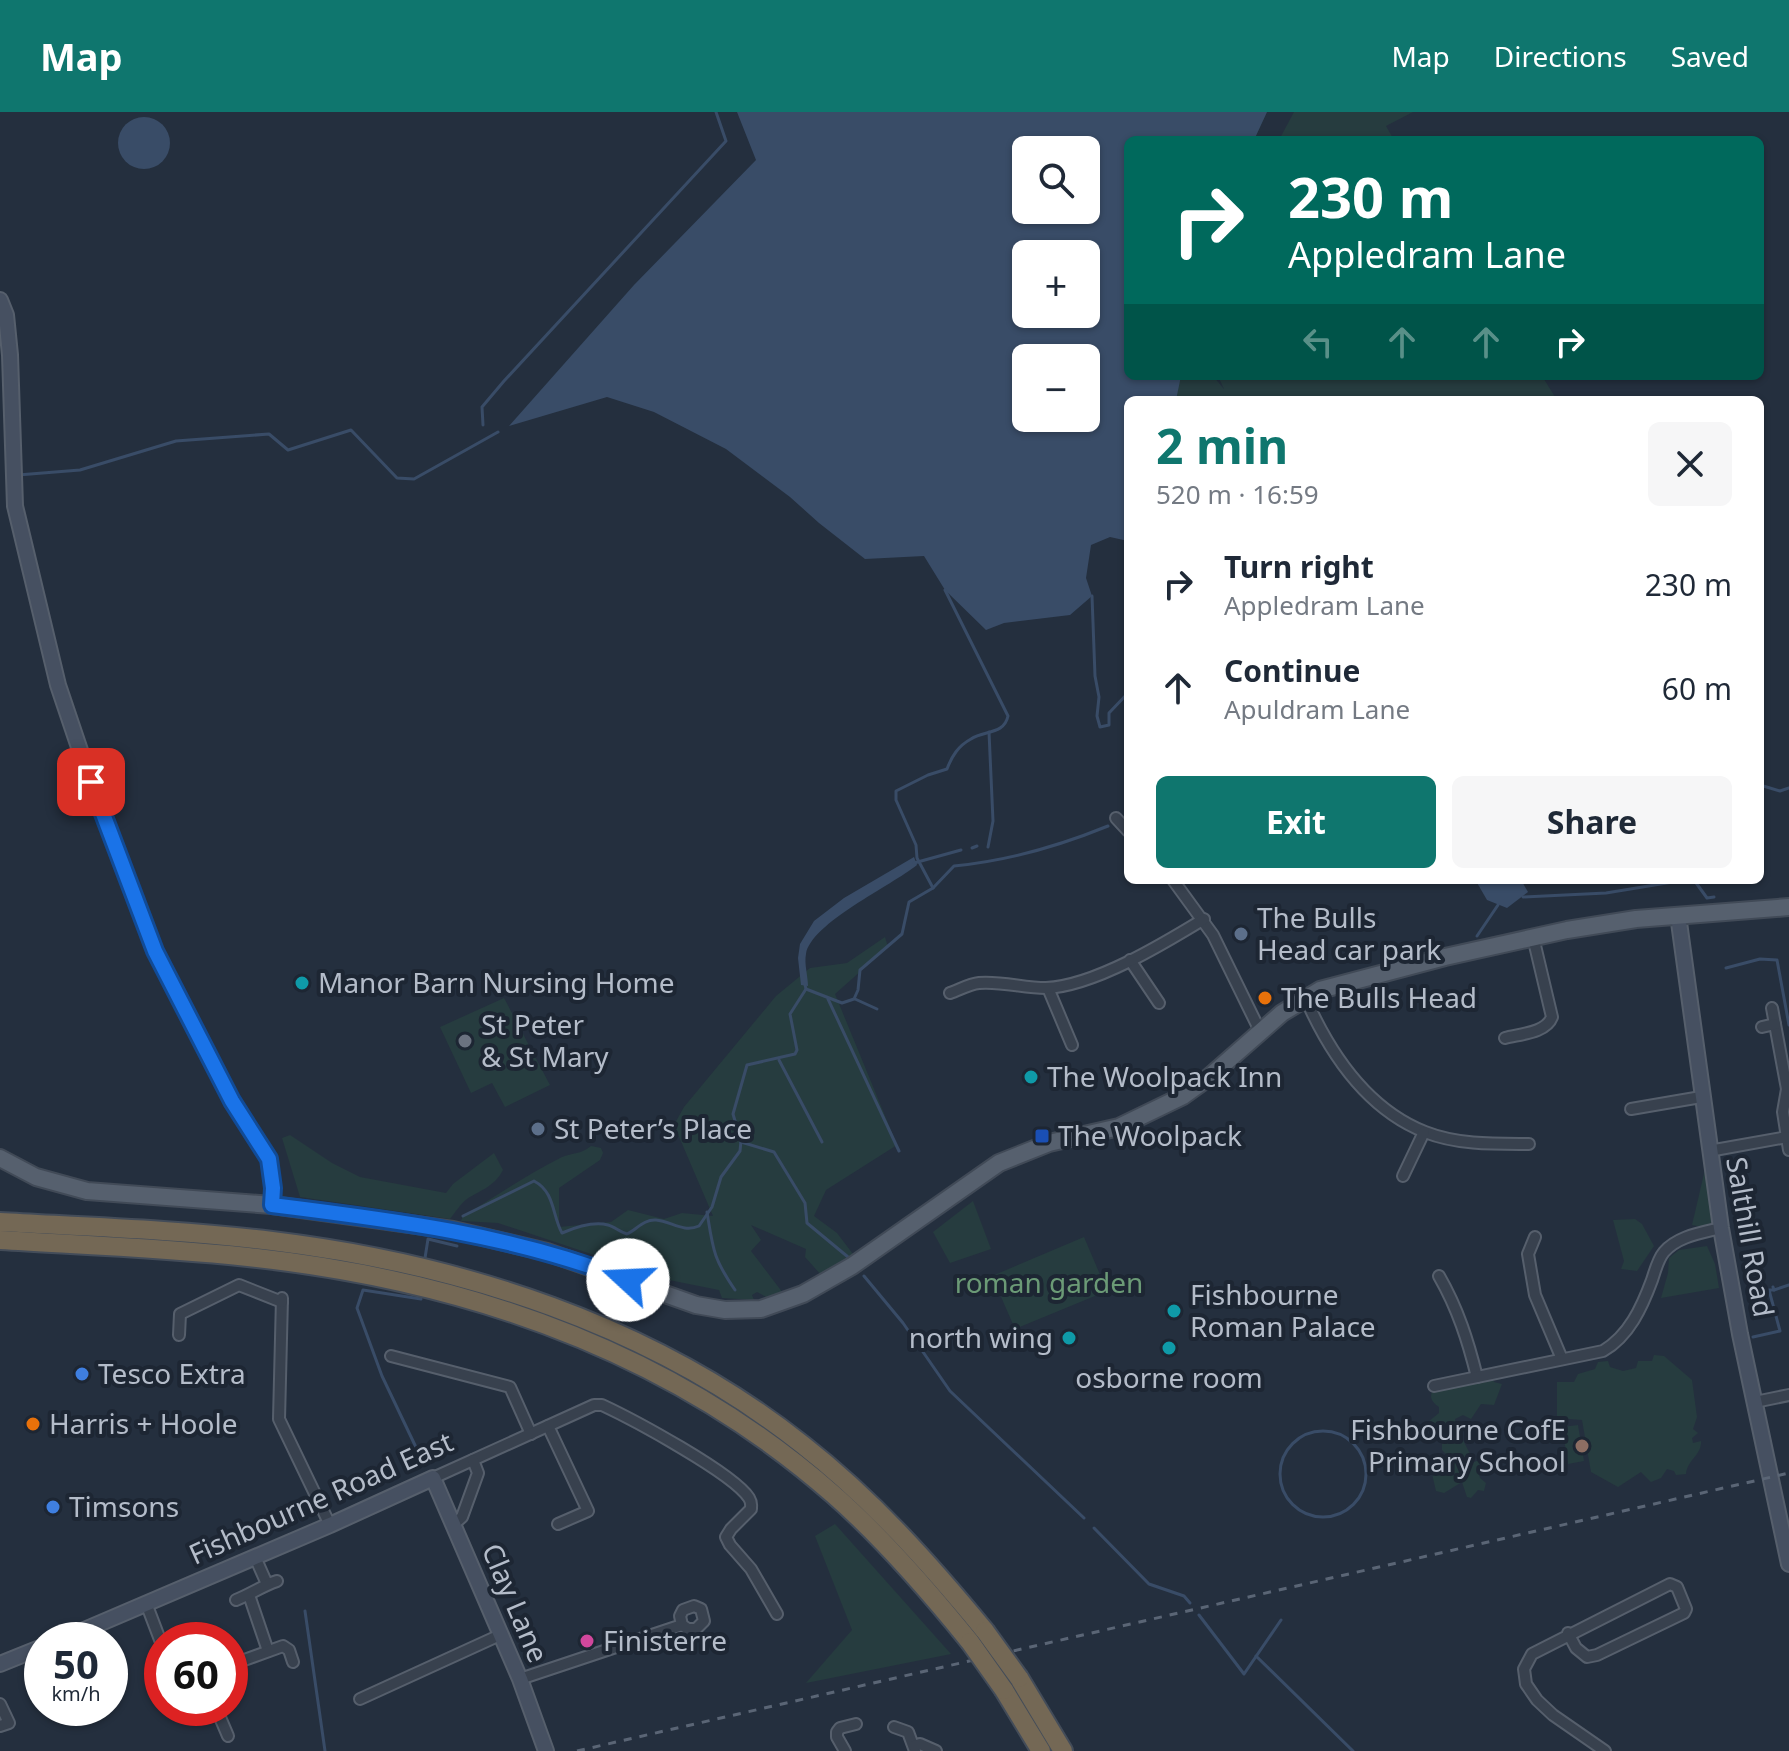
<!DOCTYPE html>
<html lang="en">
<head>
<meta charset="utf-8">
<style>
	:root { --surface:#fff; --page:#f6f6f7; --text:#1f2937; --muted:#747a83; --accent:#0f766e }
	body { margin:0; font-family:"Noto Sans",sans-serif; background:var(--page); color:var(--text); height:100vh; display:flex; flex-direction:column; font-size:30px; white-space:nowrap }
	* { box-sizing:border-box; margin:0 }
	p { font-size:26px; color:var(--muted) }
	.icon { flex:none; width:44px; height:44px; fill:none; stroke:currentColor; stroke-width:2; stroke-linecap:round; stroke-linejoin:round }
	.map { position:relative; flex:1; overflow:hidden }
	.panel { position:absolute; left:1124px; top:284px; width:640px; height:488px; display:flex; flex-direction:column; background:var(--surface); border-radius:12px; box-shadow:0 2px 6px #0004 }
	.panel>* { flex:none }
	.top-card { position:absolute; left:1124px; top:24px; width:640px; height:244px; border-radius:12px; box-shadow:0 2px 6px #0004; background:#00695c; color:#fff; overflow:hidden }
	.tools { position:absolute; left:1012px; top:24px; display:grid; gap:16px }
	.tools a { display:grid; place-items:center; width:88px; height:88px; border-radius:12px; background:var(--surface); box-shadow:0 2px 6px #0004; font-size:40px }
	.speed { position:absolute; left:24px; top:1510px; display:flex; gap:16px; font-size:40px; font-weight:700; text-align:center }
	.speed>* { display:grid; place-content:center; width:104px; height:104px; border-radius:50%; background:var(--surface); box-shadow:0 2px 6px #0004; line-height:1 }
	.speed small { font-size:20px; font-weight:400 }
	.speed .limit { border:12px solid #d22; background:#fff; color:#111 }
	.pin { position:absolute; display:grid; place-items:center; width:68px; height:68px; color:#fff; margin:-34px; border-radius:16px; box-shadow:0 4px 12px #0006 }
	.me { position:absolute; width:88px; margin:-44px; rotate:290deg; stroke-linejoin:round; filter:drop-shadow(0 0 6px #0008) }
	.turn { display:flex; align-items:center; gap:28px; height:168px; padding:0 32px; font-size:36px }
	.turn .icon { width:104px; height:104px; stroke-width:2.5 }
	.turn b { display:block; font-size:56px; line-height:68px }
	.lanes { display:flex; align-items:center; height:76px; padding:0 32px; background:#0003; justify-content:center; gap:40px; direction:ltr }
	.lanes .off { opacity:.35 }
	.round { display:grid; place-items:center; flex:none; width:84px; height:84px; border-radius:12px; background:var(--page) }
	.summary { display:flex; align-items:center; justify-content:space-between; height:136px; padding:0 32px }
	h1 { font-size:48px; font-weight:700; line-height:60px; color:var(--accent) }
	.primary-button { display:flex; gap:16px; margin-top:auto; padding:16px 32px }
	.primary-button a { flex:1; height:92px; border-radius:12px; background:var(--accent); color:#fff; font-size:32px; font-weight:700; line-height:92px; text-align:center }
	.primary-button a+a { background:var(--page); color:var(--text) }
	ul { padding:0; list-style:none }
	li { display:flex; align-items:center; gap:24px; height:104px; padding:0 32px }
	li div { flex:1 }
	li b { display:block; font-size:30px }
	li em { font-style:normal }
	header { display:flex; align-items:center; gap:48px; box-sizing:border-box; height:112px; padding:0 40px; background:var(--accent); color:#fff }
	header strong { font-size:38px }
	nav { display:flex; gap:44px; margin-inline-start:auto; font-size:28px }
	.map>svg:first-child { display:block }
</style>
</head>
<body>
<header>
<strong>Map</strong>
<nav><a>Map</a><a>Directions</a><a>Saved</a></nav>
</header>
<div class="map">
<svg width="1789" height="1639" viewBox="0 0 1789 1639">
	<rect width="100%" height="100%" fill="#242f3e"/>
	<g fill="#263c3f">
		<polygon points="1267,0 1254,28 1128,28 1128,264 1213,264 1224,277 1218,264 1542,264 1557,288 1128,288 1086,306 1086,38 1071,38"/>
		<polygon points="1294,0 1413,0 1386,14 1394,28 1279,28"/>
		<path d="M885 825 888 835 835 882 897 1033 826 1078 814 1104 837 1121 856 1146 822 1164 805 1145 806 1137 751 1113 761 1128 751 1139 783 1181 770 1187 757 1180 752 1183 754 1188 722 1186 719 1178 669 1168 498 1111 461 1109 463 1104C496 1084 528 1062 562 1045 572 1041 582 1042 591 1034L601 1036 603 1041 600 1048 559 1076V1115L611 1110 628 1098 664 1107 682 1101 713 1104 674 1013 684 995 776 884 810 856 847 851Z"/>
		<polygon points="504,886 550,973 505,995 492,971 471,981 440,915"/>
		<path d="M290 1023 332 1051 360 1065 446 1081 453 1072 494 1041 503 1058C495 1074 481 1078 467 1087 460 1092 455 1101 450 1107L300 1085 282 1026Z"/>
		<polygon points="1706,1053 1713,1103 1711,1111 1704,1115 1692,1113"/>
		<polygon points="973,1089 991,1137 950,1151 933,1120"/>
		<polygon points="1635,1107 1642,1112 1654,1134 1637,1159 1621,1157 1624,1149 1613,1108"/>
		<polygon points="1084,1125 1107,1179 1015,1217 992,1164"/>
		<polygon points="1707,1134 1715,1152 1719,1176 1661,1186 1668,1161 1669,1146 1679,1138"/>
		<path d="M1654 1243 1664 1244 1692 1268 1697 1305 1693 1317 1698 1321 1692 1326 1693 1331 1701 1329C1702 1343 1687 1348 1686 1362L1676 1363 1674 1359 1667 1357 1661 1366 1651 1370 1641 1360 1618 1375 1591 1360 1582 1308 1557 1306V1270H1574L1578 1262 1595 1257 1598 1250 1608 1249 1610 1255 1623 1259 1636 1256 1638 1249H1652Z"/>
		<path d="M1492 1266 1494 1270 1502 1272 1494 1293 1481 1292 1471 1307 1463 1303 1455 1307 1456 1313 1453 1324H1461L1474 1350 1479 1348 1480 1352 1477 1356 1480 1366 1486 1371 1484 1379 1478 1378 1471 1386 1467 1385 1462 1370 1444 1381 1436 1379 1432 1362 1439 1358 1448 1344 1442 1338V1326L1428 1317V1310L1439 1301V1295C1428 1287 1430 1283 1436 1271Z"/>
		<polygon points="1578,1313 1584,1349 1568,1352 1562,1315"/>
		<polygon points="835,1412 951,1542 806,1571 852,1518 815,1424"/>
	</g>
	<g fill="#394c67" fill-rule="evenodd">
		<path d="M737 0H1267L1254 28H1128V264H1181L1176 288H1128V429L1110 425 1091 433 1086 466 1092 484 1070 503 1004 511 986 518 945 478 924 444 865 447 819 411 790 385 726 337 654 300 607 285 509 314 634 173 756 48ZM1026 38H1086V98H1026ZM1026 142H1086V202H1026ZM1026 246H1086V306H1026Z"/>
		<circle cx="144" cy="31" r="26"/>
		<path d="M914 745 917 753C891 774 811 811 806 842 804 852 808 864 808 874L801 873 798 846 800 832 814 809 844 786Z"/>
		<polygon points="1521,768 1528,780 1507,796 1487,788 1476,769"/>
	</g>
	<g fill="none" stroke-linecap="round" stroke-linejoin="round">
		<g stroke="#394c67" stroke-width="3">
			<polyline points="483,313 482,295 504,269 726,29 716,0"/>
			<polyline points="18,363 80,358 176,329 269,322 288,338 351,318 397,366 414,367 498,320"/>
			<polyline points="1092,484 1095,564 1099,585 1097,604 1100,615 1109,613 1109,601 1128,581"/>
			<polyline points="1760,673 1780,679 1789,676"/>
			<polyline points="988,735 993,709 989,620"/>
			<polyline points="972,736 977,734"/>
			<polyline points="914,751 961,738"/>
			<polyline points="1694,768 1707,786 1714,785"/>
			<polyline points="1401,769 1402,768"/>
			<path d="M933 776 917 746 916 733 896 688V679L928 663 947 657C952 644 958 634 971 627 984 618 1004 623 1008 604L945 478"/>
			<polyline points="1523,785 1606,781 1685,768"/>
			<polyline points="1477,824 1498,793"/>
			<polyline points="1726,856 1760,847 1777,848 1789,913"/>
			<path d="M806 877 842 891 854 887 858 878 860 858 902 822 909 790 933 776 954 754C1006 749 1059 734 1108 714"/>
			<polyline points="828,887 899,1039"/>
			<polyline points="855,887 877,897"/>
			<polyline points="779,948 822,1030"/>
			<polyline points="741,1030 774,1040 805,1091 807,1111 848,1145"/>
			<path d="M707 1100C713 1137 713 1146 735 1178"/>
			<path d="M463 1104 534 1069C555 1080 552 1103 562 1121 576 1115 593 1109 608 1113 615 1115 620 1120 627 1122 636 1118 644 1107 656 1108 671 1109 683 1121 699 1114L712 1095 721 1065 740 1039 741 1029 733 1002 747 953 795 942 797 938 790 902 806 877 805 873"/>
			<polyline points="425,1146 428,1127 457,1134"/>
			<polyline points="864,1164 903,1211 950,1279 1084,1406"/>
			<polyline points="1773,1175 1774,1178 1789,1173"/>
			<polyline points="421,1187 363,1178 357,1196 382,1264 423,1350"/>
			<polyline points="1753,1225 1780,1219 1769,1178 1774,1178"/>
			<circle cx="1323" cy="1362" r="43"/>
			<polyline points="1094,1416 1149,1472 1184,1484 1190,1491"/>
			<polyline points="305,1499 325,1639"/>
			<polyline points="1199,1503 1244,1562 1281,1508"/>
			<polyline points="1256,1544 1353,1639"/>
		</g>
		<g stroke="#565f6c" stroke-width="14">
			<g id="street">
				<polyline points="1116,706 1128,719"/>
				<polyline points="1173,768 1213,823 1260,919"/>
				<polyline points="1130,848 1159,891"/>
				<polyline points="1048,876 1072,933"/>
				<path d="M950 881C959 878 969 872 979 871 1001 869 1024 876 1046 876 1094 874 1163 832 1204 807"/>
				<path d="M1305 885C1329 940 1367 997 1425 1020 1458 1033 1495 1032 1529 1032"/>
				<polyline points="1772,896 1787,977 1783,1000 1789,1038"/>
				<polyline points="1762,915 1775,912"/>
				<path d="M1505 926C1520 922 1546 921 1552 905L1533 825"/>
				<polyline points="1631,997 1701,985"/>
				<polyline points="1709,1039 1787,1025"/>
				<polyline points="1403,1064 1424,1020"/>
				<polyline points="1535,1125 1528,1142 1535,1183 1562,1247"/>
				<path d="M1439 1164C1458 1197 1468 1229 1477 1265"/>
				<polyline points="282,1186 279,1307 330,1413"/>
				<polyline points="179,1223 180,1202 239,1173 282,1190"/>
				<polyline points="391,1244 510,1275 531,1322"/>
				<path d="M1434 1274 1603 1239C1629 1224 1642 1195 1652 1168 1655 1159 1658 1147 1664 1140 1678 1124 1701 1121 1721 1116"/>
				<polyline points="1755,1290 1789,1283"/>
				<polyline points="548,1314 588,1399 558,1412"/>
				<path d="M433 1366 594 1293H602C632 1307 733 1361 749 1386 752 1391 751 1391 751 1397L731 1417 726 1425 730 1433 751 1457 777 1502"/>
				<polyline points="453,1413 462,1405 478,1361 473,1348"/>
				<polyline points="255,1445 267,1472"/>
				<polyline points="249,1483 268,1539"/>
				<path d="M236 1488C251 1482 262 1474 277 1469"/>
				<polyline points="146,1491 162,1533"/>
				<polyline points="1568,1521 1576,1536 1587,1545 1597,1543 1684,1501 1686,1497 1677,1475 1670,1472 1532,1542 1524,1557 1526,1572 1537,1588 1553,1603 1605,1639"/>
				<polyline points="240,1560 236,1551 283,1534 289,1538 293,1550"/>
				<polyline points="520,1567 682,1513 688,1517 696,1517 704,1509 701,1497 694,1494 683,1498 680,1504 682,1513"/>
				<polyline points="360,1587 500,1523"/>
				<polyline points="0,1592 9,1611 0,1614"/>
				<polyline points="216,1596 228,1624"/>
				<polyline points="894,1615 908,1620 915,1639"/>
				<polyline points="914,1634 920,1632 936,1639"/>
				<polyline points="845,1639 837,1625 837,1620 840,1616 856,1612"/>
			</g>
		</g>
		<g stroke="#565f6c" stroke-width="18">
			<g id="secondary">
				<polyline points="0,188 6,203 10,243 15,394 58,573 88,662 155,839 232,989 269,1047 273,1076 272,1093"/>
				<polyline points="1678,803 1721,1116 1740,1222 1789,1452"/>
				<polyline points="61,1528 330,1413 433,1366 520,1567 546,1639"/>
				<polyline points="0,1552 42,1535"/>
			</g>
		</g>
		<g stroke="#414a57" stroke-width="20">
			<polyline id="primary" points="0,1046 36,1065 87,1079 272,1093 453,1118 547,1140 696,1193 725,1198 761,1197 803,1182 852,1154 999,1051 1049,1031 1119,1015 1183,984 1208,966 1282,901 1320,878 1445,845 1567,818 1636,807 1789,795"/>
		</g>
		<g stroke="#434c59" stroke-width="22">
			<g id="highway">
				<path d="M0 1110C91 1115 182 1118 272 1129 461 1152 652 1213 803 1333 872 1387 930 1452 985 1519"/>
				<path d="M0 1128C83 1133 166 1136 248 1145 463 1168 669 1238 834 1383 884 1427 928 1478 970 1530"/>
				<polyline points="1019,1566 1063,1639"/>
				<polyline points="1004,1578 1041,1639"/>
			</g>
		</g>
		<use href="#street" stroke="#38414e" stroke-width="10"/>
		<use href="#secondary" stroke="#465061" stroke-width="14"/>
		<use href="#primary" stroke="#56606e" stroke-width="16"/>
		<use href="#highway" stroke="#746855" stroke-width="18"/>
		<polyline stroke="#5a6575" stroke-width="3" stroke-dasharray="8 8" stroke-linecap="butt" points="577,1639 1789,1361"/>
		<g stroke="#434c59" stroke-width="22" stroke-linecap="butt">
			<g id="highway-bridge">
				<polyline points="985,1519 1019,1566"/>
				<polyline points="970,1530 1004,1578"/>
			</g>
		</g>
		<use href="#highway-bridge" stroke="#746855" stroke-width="18"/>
	</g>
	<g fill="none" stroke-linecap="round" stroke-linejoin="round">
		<g stroke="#114b97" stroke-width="20">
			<path id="route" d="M91 670 155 839 232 989 269 1047 273 1076 272 1093C394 1108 514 1123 628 1168"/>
		</g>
		<use href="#route" stroke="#1a73e8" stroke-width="14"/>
	</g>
	<g fill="#5c6f8a" stroke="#1d2633" stroke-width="3">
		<circle cx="1241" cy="822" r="8"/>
		<circle cx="538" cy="1017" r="8"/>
	</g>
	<g fill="#0f9aa8" stroke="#1d2633" stroke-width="3">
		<circle cx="302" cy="871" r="8"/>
		<circle cx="1031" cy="965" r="8"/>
		<circle cx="1174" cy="1199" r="8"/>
		<circle cx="1069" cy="1226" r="8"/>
		<circle cx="1169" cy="1236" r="8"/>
	</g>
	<g fill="#e8710a" stroke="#1d2633" stroke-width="3">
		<circle cx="1265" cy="886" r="8"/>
		<circle cx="33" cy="1312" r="8"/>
	</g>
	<circle fill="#6b7280" stroke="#1d2633" stroke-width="3" cx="465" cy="929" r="8"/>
	<rect fill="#1a4fb4" stroke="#1d2633" stroke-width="3" x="1034" y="1016" width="16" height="16" rx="4"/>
	<g fill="#3f7fe0" stroke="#1d2633" stroke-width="3">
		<circle cx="82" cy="1262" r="8"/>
		<circle cx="53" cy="1395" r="8"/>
	</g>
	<circle fill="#8d6e63" stroke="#1d2633" stroke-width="3" cx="1582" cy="1334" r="8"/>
	<circle fill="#d1479c" stroke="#1d2633" stroke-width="3" cx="587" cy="1529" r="8"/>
	<g text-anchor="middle" stroke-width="8" stroke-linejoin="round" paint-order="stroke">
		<g font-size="28" fill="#b4bcc9" stroke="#1d2633" text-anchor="start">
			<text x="1257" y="816">The Bulls<tspan x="1257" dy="32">Head car park</tspan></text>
			<text x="318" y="881">Manor Barn Nursing Home</text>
			<text x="1281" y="896">The Bulls Head</text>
			<text x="481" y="923">St Peter<tspan x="481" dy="32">&amp; St Mary</tspan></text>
			<text x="1047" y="975">The Woolpack Inn</text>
			<text x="554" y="1027">St Peter’s Place</text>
			<text x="1058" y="1034">The Woolpack</text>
			<text x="1190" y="1193">Fishbourne<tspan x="1190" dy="32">Roman Palace</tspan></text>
			<text x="1053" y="1236" text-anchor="end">north wing</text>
			<text x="98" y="1272">Tesco Extra</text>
			<text x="1169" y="1276" text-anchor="middle">osborne room</text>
			<text x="49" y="1322">Harris + Hoole</text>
			<text x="1566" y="1328" text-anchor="end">Fishbourne CofE<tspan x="1566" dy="32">Primary School</tspan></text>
			<text x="69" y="1405">Timsons</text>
			<text x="603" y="1539">Finisterre</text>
		</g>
		<g font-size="28" fill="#b4bcc9" stroke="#1d2633">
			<text transform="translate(1750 1125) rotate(80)" y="10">Salthill Road</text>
			<text transform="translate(321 1386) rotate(-24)" y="10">Fishbourne Road East</text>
			<text transform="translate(515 1491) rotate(67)" y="10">Clay Lane</text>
		</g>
		<g font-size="28" fill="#6b9a76" stroke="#1d2633">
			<text x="1049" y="1181">roman garden</text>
		</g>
	</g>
</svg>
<div class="tools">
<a><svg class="icon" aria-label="search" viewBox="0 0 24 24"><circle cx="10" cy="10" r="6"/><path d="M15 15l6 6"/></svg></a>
<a>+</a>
<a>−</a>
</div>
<div class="speed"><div>50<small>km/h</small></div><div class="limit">60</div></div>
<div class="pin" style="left:91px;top:670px;background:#d93025"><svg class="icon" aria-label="arrive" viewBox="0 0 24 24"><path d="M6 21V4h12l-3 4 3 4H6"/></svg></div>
<svg class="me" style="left:628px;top:1168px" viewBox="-20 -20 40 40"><circle r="19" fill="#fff"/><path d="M0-13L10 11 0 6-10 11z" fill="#1a73e8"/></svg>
<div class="top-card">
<div class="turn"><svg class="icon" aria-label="right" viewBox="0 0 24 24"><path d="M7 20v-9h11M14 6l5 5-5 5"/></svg><div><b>230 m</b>Appledram Lane</div></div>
<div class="lanes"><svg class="icon off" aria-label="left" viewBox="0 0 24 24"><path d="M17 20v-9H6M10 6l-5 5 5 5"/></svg><svg class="icon off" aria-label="ahead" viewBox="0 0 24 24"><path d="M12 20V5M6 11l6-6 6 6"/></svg><svg class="icon off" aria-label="ahead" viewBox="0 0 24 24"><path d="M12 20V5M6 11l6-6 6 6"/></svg><svg class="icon" aria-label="right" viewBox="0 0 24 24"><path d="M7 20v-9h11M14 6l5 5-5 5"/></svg></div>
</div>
<section class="panel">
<div class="summary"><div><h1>2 min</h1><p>520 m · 16:59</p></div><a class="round"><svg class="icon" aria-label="close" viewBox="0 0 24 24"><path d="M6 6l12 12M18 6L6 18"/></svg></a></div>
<ul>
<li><svg class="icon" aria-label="right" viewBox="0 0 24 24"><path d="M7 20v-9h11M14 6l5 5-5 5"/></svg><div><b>Turn right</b><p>Appledram Lane</p></div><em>230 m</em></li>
<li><svg class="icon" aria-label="ahead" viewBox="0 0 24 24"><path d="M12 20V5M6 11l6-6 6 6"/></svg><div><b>Continue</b><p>Apuldram Lane</p></div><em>60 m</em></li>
</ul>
<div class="primary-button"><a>Exit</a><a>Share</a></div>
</section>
</div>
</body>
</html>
